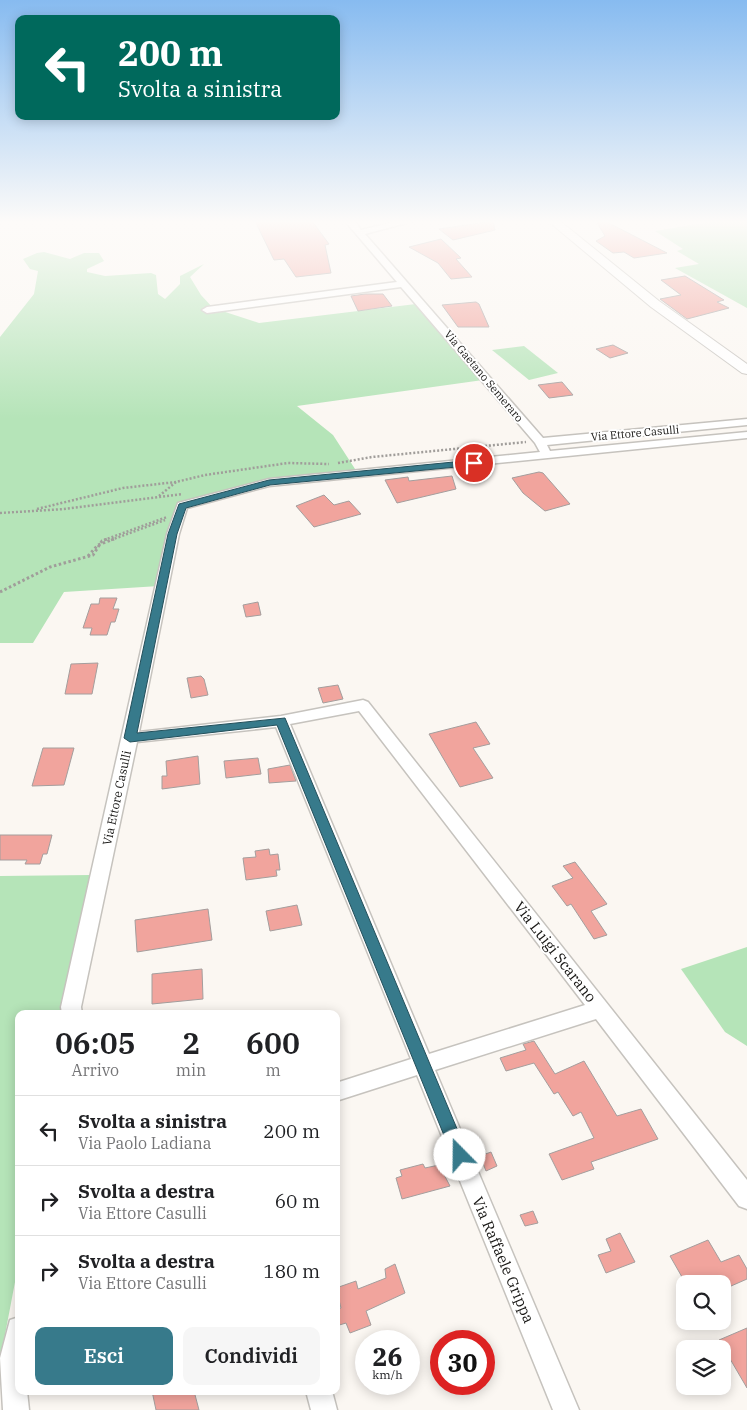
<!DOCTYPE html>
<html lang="it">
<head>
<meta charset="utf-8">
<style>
	:root { --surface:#fff; --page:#f6f6f6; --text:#202124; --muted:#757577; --line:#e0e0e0; --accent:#377a8b }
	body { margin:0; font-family:"IBM Plex Serif",serif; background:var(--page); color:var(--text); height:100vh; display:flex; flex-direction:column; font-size:19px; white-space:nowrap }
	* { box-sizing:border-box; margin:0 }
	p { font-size:16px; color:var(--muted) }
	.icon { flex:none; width:28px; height:28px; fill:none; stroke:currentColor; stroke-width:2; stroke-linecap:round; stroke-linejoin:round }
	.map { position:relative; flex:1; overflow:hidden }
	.details { position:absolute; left:15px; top:1010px; width:325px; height:385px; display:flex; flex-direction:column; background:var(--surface); border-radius:10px; box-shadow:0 2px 12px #0003 }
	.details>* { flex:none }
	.guide { position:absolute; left:15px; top:15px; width:325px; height:105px; border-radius:10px; box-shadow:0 2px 12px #0003; background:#00695c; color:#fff; overflow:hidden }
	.fabs { position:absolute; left:676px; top:1275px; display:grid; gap:10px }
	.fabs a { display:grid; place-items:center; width:55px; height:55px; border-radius:10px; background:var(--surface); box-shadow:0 2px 12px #0003; font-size:25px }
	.speed { position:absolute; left:355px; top:1330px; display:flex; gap:10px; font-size:25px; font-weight:700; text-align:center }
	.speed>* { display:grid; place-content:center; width:65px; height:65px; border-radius:50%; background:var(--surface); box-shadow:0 2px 12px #0003; line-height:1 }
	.speed small { font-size:12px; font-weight:400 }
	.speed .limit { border:8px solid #d22; background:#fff; color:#111 }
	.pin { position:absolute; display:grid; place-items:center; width:42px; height:42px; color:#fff; margin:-21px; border:2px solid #fff; border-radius:50%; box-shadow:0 1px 5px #0007 }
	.me { position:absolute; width:55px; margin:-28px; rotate:338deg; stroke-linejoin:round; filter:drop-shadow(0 0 4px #0008) }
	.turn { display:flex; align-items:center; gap:18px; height:105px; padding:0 20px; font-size:22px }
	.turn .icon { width:65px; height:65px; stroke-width:2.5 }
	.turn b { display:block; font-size:35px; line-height:42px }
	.eta { display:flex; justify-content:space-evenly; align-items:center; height:85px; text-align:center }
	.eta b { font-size:30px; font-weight:600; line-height:35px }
	.button { display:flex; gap:10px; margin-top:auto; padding:10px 20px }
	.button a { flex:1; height:58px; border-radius:10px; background:var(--accent); color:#fff; font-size:20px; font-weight:600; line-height:58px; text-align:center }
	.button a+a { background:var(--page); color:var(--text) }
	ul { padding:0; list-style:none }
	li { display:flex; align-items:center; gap:15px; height:70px; padding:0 20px; border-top:1px solid var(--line) }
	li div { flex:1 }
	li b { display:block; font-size:19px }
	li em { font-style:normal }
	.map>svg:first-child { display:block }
</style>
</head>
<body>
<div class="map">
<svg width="747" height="1410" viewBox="0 0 747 1410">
	<rect width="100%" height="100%" fill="#fbf7f2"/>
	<g fill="#b5e4b8">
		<polygon points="715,221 747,221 747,308 675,268 699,264 677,251 683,249 655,231"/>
		<polygon points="44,252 70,259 84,253 99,253 104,261 87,269 87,272 105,276 151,273 156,275 158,294 165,299 180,284 180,276 204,264 190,277 201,295 213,308 259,323 416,304 483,380 297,406 333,435 357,472 267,482 184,505 159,586 64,592 33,643 0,643 0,337 34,294 38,271 30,269 23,259 37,253"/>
		<polygon points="524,346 558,373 529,380 492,350"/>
		<polygon points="91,875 65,1014 19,1014 19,1261 0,1361 0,876"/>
		<polygon points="747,947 747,1046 725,1032 681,969"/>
	</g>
	<g fill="#f1a49d" stroke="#a49e9d">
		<polygon points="255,221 312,221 329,244 325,245 331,273 296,277 284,259 274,260"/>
		<polygon points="493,221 495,230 453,240 439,229"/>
		<polygon points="596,221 605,221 667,253 634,258 624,252 613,253 596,241 605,236"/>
		<polygon points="441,239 461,258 456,259 472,277 451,279 438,263 409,247"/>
		<polygon points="685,276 724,300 717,302 729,308 687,319 660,299 681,295 661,280"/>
		<polygon points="365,294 383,294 392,306 358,311 351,296"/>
		<polygon points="476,302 479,304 489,327 458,327 442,305"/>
		<polygon points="613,345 628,353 610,358 596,349"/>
		<polygon points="562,382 573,395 549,398 538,385"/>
		<polygon points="539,472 543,473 570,504 545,511 523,493 512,478"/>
		<polygon points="452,476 456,489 397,503 385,480 408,477 409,481"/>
		<polygon points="324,495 334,505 349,501 361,514 314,527 296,506"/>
		<polygon points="100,598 117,598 113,609 119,609 115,622 111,622 107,635 90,635 92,628 83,628 91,604 99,604"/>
		<polygon points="258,602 261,615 246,617 243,605"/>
		<polygon points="98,663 92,694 65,694 71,664"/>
		<polygon points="201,676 204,679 208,695 191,698 187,678"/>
		<polygon points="338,685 343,699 323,703 318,688"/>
		<polygon points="476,722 490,744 473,748 493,778 460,787 429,734"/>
		<polygon points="43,748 74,748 64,785 32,786"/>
		<polygon points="198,756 200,784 162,789 162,776 167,776 166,761"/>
		<polygon points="258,758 261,774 226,778 224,761"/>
		<polygon points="290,765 296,781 269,783 268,769"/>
		<polygon points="0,835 52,835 47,854 43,854 40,864 25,864 27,860 0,860"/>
		<polygon points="269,849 270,855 278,854 280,870 276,870 277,876 246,880 243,858 256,857 255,851"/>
		<polygon points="575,862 607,904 591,911 607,935 594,939 571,904 567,906 552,886 573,878 563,866"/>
		<polygon points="297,905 302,925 270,931 266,911"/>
		<polygon points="208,909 212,940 137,952 135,920"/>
		<polygon points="202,969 203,999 152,1004 152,974"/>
		<polygon points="534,1041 555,1074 584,1061 617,1116 641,1109 658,1139 591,1162 594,1169 562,1180 549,1154 594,1138 581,1112 573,1116 558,1092 554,1094 534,1063 506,1071 500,1058 526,1050 523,1044"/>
		<polygon points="491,1152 497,1166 486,1171 480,1156"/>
		<polygon points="423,1164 425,1168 439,1165 450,1186 402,1199 396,1178 402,1176 400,1170"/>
		<polygon points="533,1211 538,1223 525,1226 520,1215"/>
		<polygon points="620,1233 635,1262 606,1273 598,1255 611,1251 606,1239"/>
		<polygon points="708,1240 721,1262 739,1255 747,1269 747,1279 722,1290 722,1284 686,1284 670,1256"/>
		<polygon points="395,1264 405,1293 366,1311 371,1325 350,1333 346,1323 336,1326 336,1310 341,1308 336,1288 356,1281 358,1289 386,1278 385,1269"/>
		<polygon points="747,1328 747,1388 719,1340"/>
		<polygon points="152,1391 194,1391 199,1410 156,1410"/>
	</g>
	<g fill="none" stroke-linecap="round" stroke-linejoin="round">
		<g stroke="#c6c3be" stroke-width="3">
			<g id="minor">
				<path d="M345 221H354L361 230 398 221H414L365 234 543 438 747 419V425L547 445 550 451 747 432V438L269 486 187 508 179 534 139 732 281 716 363 700 368 702 747 1180V1209L739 1206 596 1019 435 1070 579 1410H553L417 1075 336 1101V1083L411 1059 276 727 137 742 81 1007 82 1014H62L61 1007 167 534 178 503 269 479 540 452 535 443 401 287 207 313 202 310 207 307 397 282ZM359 711 585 1005 429 1054 290 724Z"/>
				<polygon points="19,1317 19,1391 27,1391 29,1410 3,1410 0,1358 10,1320"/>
				<polygon points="306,1391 332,1391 337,1410 311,1410"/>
			</g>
		</g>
		<g stroke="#c6c3be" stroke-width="2">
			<polygon id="tertiary" points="548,221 560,221 659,301 747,364 747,374 742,373 651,307"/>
		</g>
		<g stroke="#a09d9a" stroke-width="2.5" stroke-dasharray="2 2" stroke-linecap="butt">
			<polyline points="338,463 372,457 526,442"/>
			<polyline points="159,496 176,482 205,475 288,463 329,464"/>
			<polyline points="37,509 123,488 176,482"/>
			<polyline points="0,513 64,509 182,494"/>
			<polyline points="104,540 167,517"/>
			<polyline points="111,540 165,520"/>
		</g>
		<g stroke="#a09d9a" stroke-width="3" stroke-dasharray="2.5 2.5" stroke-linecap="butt">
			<polyline points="88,556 98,545 114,539"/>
			<polyline points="0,592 50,567 93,555 102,541 107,539"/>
		</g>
		<use href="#minor" fill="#fff" fill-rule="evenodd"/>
		<use href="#tertiary" fill="#fff" fill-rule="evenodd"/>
	</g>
	<linearGradient id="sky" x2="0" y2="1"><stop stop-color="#87bbf0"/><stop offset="0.53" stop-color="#fdfbf9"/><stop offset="1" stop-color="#fdfbf9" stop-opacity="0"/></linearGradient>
	<rect width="747" height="419" fill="url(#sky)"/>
	<polygon fill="#377a8b" stroke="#244f5a" points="474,460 477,461 477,465 270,485 186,508 177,534 137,733 285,718 468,1155 466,1160 460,1163 454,1160 452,1155 277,725 130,742 124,738 168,534 179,504 269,480"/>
	<g text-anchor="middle" stroke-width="4" stroke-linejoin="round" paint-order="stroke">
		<g font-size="11" fill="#171614" stroke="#fff">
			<text transform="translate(484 376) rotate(50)" y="4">Via Gaetano Semeraro</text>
			<text transform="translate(635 433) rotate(-5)" y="4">Via Ettore Casulli</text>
		</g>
		<g font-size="12" fill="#171614" stroke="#fff">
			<text transform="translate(117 798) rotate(-78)" y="4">Via Ettore Casulli</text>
		</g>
		<g font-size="15" fill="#171614" stroke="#fff">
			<text transform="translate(555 952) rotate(52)" y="5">Via Luigi Scarano</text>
			<text transform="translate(503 1260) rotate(67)" y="5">Via Raffaele Grippa</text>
		</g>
	</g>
</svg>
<div class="fabs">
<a><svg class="icon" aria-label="search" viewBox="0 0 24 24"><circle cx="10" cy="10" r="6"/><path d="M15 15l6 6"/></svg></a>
<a><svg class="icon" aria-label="layers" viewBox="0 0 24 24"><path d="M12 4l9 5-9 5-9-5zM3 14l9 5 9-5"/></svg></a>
</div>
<div class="speed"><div>26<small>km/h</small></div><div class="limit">30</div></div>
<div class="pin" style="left:474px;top:463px;background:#d93025"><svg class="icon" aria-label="arrive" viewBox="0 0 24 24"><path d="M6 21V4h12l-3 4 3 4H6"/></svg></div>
<svg class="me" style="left:460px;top:1155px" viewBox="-20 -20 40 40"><circle r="19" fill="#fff"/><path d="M0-13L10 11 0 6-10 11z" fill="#377a8b"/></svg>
<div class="guide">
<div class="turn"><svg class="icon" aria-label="left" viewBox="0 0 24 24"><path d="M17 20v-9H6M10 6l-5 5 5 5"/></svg><div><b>200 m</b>Svolta a sinistra</div></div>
</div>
<section class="details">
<div class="eta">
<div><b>06:05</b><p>Arrivo</p></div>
<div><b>2</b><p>min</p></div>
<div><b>600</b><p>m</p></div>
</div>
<ul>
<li><svg class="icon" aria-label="left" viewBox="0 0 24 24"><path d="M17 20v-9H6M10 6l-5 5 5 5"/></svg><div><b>Svolta a sinistra</b><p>Via Paolo Ladiana</p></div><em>200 m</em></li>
<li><svg class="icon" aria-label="right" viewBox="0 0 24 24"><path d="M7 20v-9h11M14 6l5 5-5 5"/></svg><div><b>Svolta a destra</b><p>Via Ettore Casulli</p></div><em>60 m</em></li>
<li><svg class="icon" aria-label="right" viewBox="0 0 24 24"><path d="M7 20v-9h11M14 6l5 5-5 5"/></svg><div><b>Svolta a destra</b><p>Via Ettore Casulli</p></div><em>180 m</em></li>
</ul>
<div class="button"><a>Esci</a><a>Condividi</a></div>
</section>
</div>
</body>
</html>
